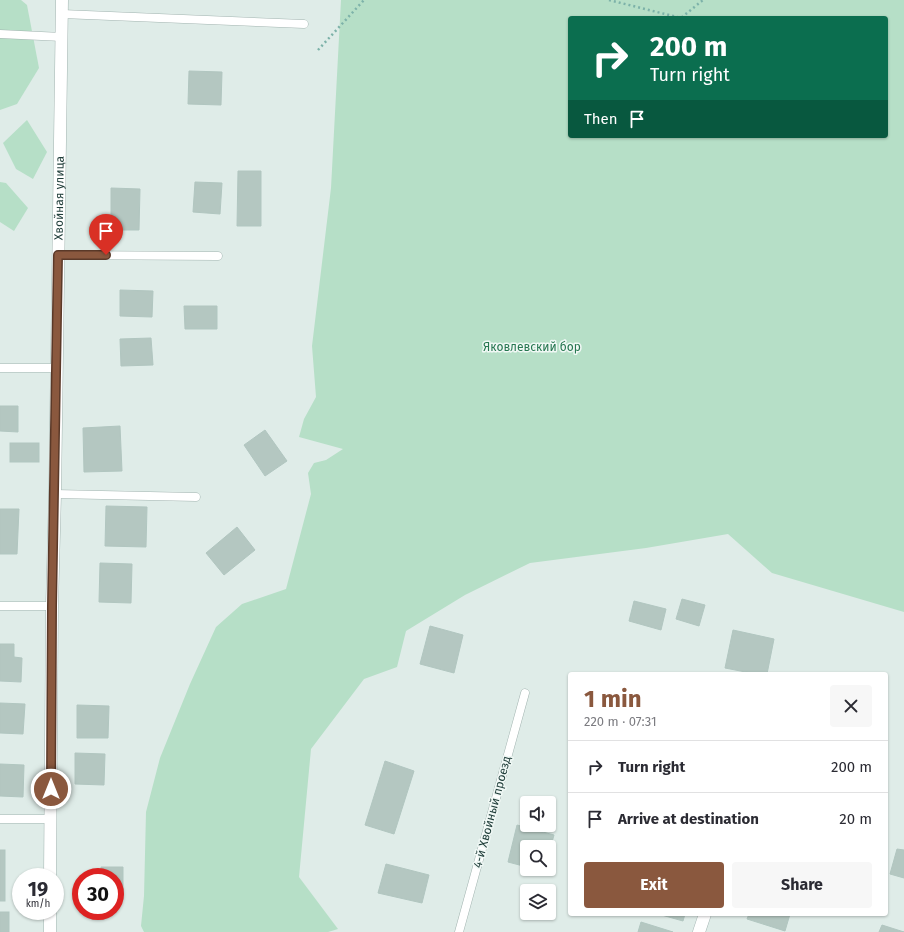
<!DOCTYPE html>
<html lang="en">
<head>
<meta charset="utf-8">
<style>
	:root { --surface:#fff; --page:#f7f7f7; --text:#2b2b33; --muted:#7c7c81; --line:#e1e1e2; --accent:#8a583e }
	body { margin:0; font-family:"Fira Sans",sans-serif; background:var(--page); color:var(--text); height:100vh; display:flex; flex-direction:column; font-size:15px; white-space:nowrap }
	* { box-sizing:border-box; margin:0 }
	p { font-size:13px; color:var(--muted) }
	.icon { flex:none; width:22px; height:22px; fill:none; stroke:currentColor; stroke-width:2; stroke-linecap:round; stroke-linejoin:round }
	.map { position:relative; flex:1; overflow:hidden }
	.side { position:absolute; left:568px; top:672px; width:320px; height:244px; display:flex; flex-direction:column; background:var(--surface); border-radius:4px; box-shadow:0 1px 3px #0004 }
	.side>* { flex:none }
	.guide { position:absolute; left:568px; top:16px; width:320px; height:122px; border-radius:4px; box-shadow:0 1px 3px #0004; background:#0b6e4f; color:#fff; overflow:hidden }
	.fabs { position:absolute; left:520px; top:796px; display:grid; gap:8px }
	.fabs a { display:grid; place-items:center; width:36px; height:36px; border-radius:4px; background:var(--surface); box-shadow:0 1px 3px #0004; font-size:20px }
	.speed { position:absolute; left:12px; top:868px; display:flex; gap:8px; font-size:20px; font-weight:700; text-align:center }
	.speed>* { display:grid; place-content:center; width:52px; height:52px; border-radius:50%; background:var(--surface); box-shadow:0 1px 3px #0004; line-height:1 }
	.speed small { font-size:10px; font-weight:400 }
	.speed .limit { border:6px solid #d22; background:#fff; color:#111 }
	.pin { position:absolute; display:grid; place-items:center; width:34px; height:34px; color:#fff; margin:-41px -17px; border-radius:50% 50% 50% 0; rotate:-45deg; box-shadow:0 0 4px #0007 }
	.pin .icon { rotate:45deg }
	.me { position:absolute; width:44px; margin:-22px; rotate:0deg; stroke-linejoin:round; filter:drop-shadow(0 0 3px #0008) }
	.turn { display:flex; align-items:center; gap:14px; height:84px; padding:0 16px; font-size:18px }
	.turn .icon { width:52px; height:52px; stroke-width:2.5 }
	.turn b { display:block; font-size:28px; line-height:34px }
	.then { display:flex; align-items:center; height:38px; padding:0 16px; background:#0003; gap:8px; font-size:15px }
	.round { display:grid; place-items:center; flex:none; width:42px; height:42px; border-radius:4px; background:var(--page) }
	.summary { display:flex; align-items:center; justify-content:space-between; height:68px; padding:0 16px }
	h1 { font-size:24px; font-weight:700; line-height:30px; color:var(--accent) }
	.action { display:flex; gap:8px; margin-top:auto; padding:8px 16px }
	.action a { flex:1; height:46px; border-radius:4px; background:var(--accent); color:#fff; font-size:16px; font-weight:700; line-height:46px; text-align:center }
	.action a+a { background:var(--page); color:var(--text) }
	ul { padding:0; list-style:none }
	li { display:flex; align-items:center; gap:12px; height:52px; padding:0 16px; border-top:1px solid var(--line) }
	li div { flex:1 }
	li b { display:block; font-size:15px }
	li em { font-style:normal }
	.map>svg:first-child { display:block }
</style>
</head>
<body>
<div class="map">
<svg width="904" height="932" viewBox="0 0 904 932">
	<rect width="100%" height="100%" fill="#dfece8"/>
	<g fill="#b6dfc7" fill-rule="evenodd">
		<polygon points="0,0 21,0 27,5 39,68 17,104 0,110"/>
		<path d="M341 0H904V612L772 573 728 534 646 548 530 563 465 595 406 631 397 667 364 679 311 749 299 877 338 929 328 932H144L141 926 144 896 146 812 160 758 190 684 216 627 242 604 286 589 311 494 308 473 314 463 326 460 343 449 299 437 304 419 316 397 312 346 331 188ZM570 18H886V136H570Z"/>
		<polygon points="27,120 47,152 33,179 16,169 3,143"/>
		<polygon points="0,182 6,183 28,208 14,231 0,222"/>
	</g>
	<g fill="#b4c7c1" stroke="#b1c6c0">
		<polygon points="189,71 222,72 221,105 188,104"/>
		<polygon points="238,171 261,171 261,226 237,226"/>
		<polygon points="195,182 222,183 220,214 193,212"/>
		<polygon points="111,188 140,189 139,230 111,230"/>
		<polygon points="120,290 153,291 152,317 120,316"/>
		<polygon points="184,306 217,306 217,329 185,329"/>
		<polygon points="151,338 153,365 121,366 120,339"/>
		<polygon points="0,406 18,406 18,432 0,431"/>
		<polygon points="120,426 122,471 84,472 83,428"/>
		<polygon points="265,430 287,461 265,476 244,445"/>
		<rect x="10" y="443" width="29" height="19"/>
		<polygon points="106,506 147,507 146,547 105,546"/>
		<polygon points="0,509 19,509 17,554 0,554"/>
		<polygon points="237,527 255,550 224,575 206,553"/>
		<polygon points="100,563 132,564 131,603 99,602"/>
		<polygon points="682,599 705,605 699,626 676,619"/>
		<polygon points="634,601 666,609 661,630 629,621"/>
		<polygon points="430,626 463,635 454,673 420,664"/>
		<polygon points="733,630 774,639 767,674 756,674 725,668"/>
		<polygon points="0,644 14,644 14,657 22,658 21,682 0,681"/>
		<polygon points="0,703 25,704 23,734 0,733"/>
		<polygon points="77,705 109,706 108,738 77,738"/>
		<polygon points="75,753 105,754 104,785 75,784"/>
		<polygon points="385,761 414,771 394,834 365,825"/>
		<polygon points="0,764 24,765 23,797 0,796"/>
		<polygon points="517,825 554,835 549,853 549,847 527,847 527,867 508,862"/>
		<polygon points="897,849 904,850 904,878 890,874"/>
		<rect x="0" y="850" width="5" height="51"/>
		<polygon points="386,864 429,875 422,903 378,893"/>
		<polygon points="101,867 123,867 123,896 115,896 115,877 101,877"/>
		<polygon points="533,869 545,869 544,872"/>
		<rect x="0" y="912" width="9" height="20"/>
		<polygon points="658,914 685,914 683,921"/>
		<polygon points="749,914 790,914 785,931 747,919"/>
		<polygon points="641,922 673,932 638,932"/>
		<polygon points="882,925 904,932 879,932"/>
	</g>
	<g fill="none" stroke-linecap="round" stroke-linejoin="round">
		<g stroke="#a2b4b0" stroke-width="9">
			<g id="service">
				<polyline points="62,14 304,24"/>
				<polyline points="0,34 62,37"/>
				<polyline points="58,255 218,256"/>
				<polyline points="0,368 57,368"/>
				<polyline points="55,494 196,497"/>
				<polyline points="0,606 52,606"/>
				<polyline points="0,819 51,819"/>
				<polyline points="459,932 525,693"/>
			</g>
		</g>
		<g stroke="#a2b4b0" stroke-width="13">
			<g id="minor">
				<path id="s1" d="M50 877 52 606 55 494 62 0"/>
				<polyline points="50,932 50,911"/>
				<polyline points="699,932 705,914"/>
			</g>
		</g>
		<g stroke="#7db2a9" stroke-width="2.5" stroke-dasharray="2 3" stroke-linecap="butt">
			<polyline points="609,0 681,18 703,0"/>
			<polyline points="318,50 364,0"/>
		</g>
		<use href="#service" stroke="#fff" stroke-width="8"/>
		<use href="#minor" stroke="#fff" stroke-width="12"/>
	</g>
	<g fill="none" stroke-linecap="round" stroke-linejoin="round">
		<g stroke="#5a3928" stroke-width="10">
			<polyline id="route" points="51,789 52,606 58,255 106,255"/>
		</g>
		<use href="#route" stroke="#8a583e" stroke-width="7"/>
	</g>
	<g text-anchor="middle" stroke-width="3" stroke-linejoin="round" paint-order="stroke">
		<g font-size="12" fill="#1f3d39" stroke="#f0f8f5">
			<text dy="4" stroke="none"><textPath href="#s1" startOffset="679">Хвойная улица</textPath></text>
			<text transform="translate(492 812) rotate(-75)" y="4">4-й Хвойный проезд</text>
		</g>
		<g font-size="12" fill="#267750" stroke="#f0f8f5">
			<text x="532" y="351">Яковлевский бор</text>
		</g>
	</g>
</svg>
<div class="fabs">
<a><svg class="icon" aria-label="sound" viewBox="0 0 24 24"><path d="M4 9h4l5-4v14l-5-4H4zM17 9q2 3 0 6"/></svg></a>
<a><svg class="icon" aria-label="search" viewBox="0 0 24 24"><circle cx="10" cy="10" r="6"/><path d="M15 15l6 6"/></svg></a>
<a><svg class="icon" aria-label="layers" viewBox="0 0 24 24"><path d="M12 4l9 5-9 5-9-5zM3 14l9 5 9-5"/></svg></a>
</div>
<div class="speed"><div>19<small>km/h</small></div><div class="limit">30</div></div>
<div class="pin" style="left:106px;top:255px;background:#d93025"><svg class="icon" aria-label="arrive" viewBox="0 0 24 24"><path d="M6 21V4h12l-3 4 3 4H6"/></svg></div>
<svg class="me" style="left:51px;top:789px" viewBox="-20 -20 40 40"><circle r="17" fill="#8a583e" stroke="#fff" stroke-width="3"/><path d="M0-11L8 9 0 5-8 9z" fill="#fff"/></svg>
<div class="guide">
<div class="turn"><svg class="icon" aria-label="right" viewBox="0 0 24 24"><path d="M7 20v-9h11M14 6l5 5-5 5"/></svg><div><b>200 m</b>Turn right</div></div>
<div class="then">Then<svg class="icon" aria-label="arrive" viewBox="0 0 24 24"><path d="M6 21V4h12l-3 4 3 4H6"/></svg></div>
</div>
<section class="side">
<div class="summary"><div><h1>1 min</h1><p>220 m · 07:31</p></div><a class="round"><svg class="icon" aria-label="close" viewBox="0 0 24 24"><path d="M6 6l12 12M18 6L6 18"/></svg></a></div>
<ul>
<li><svg class="icon" aria-label="right" viewBox="0 0 24 24"><path d="M7 20v-9h11M14 6l5 5-5 5"/></svg><div><b>Turn right</b></div><em>200 m</em></li>
<li><svg class="icon" aria-label="arrive" viewBox="0 0 24 24"><path d="M6 21V4h12l-3 4 3 4H6"/></svg><div><b>Arrive at destination</b></div><em>20 m</em></li>
</ul>
<div class="action"><a>Exit</a><a>Share</a></div>
</section>
</div>
</body>
</html>
